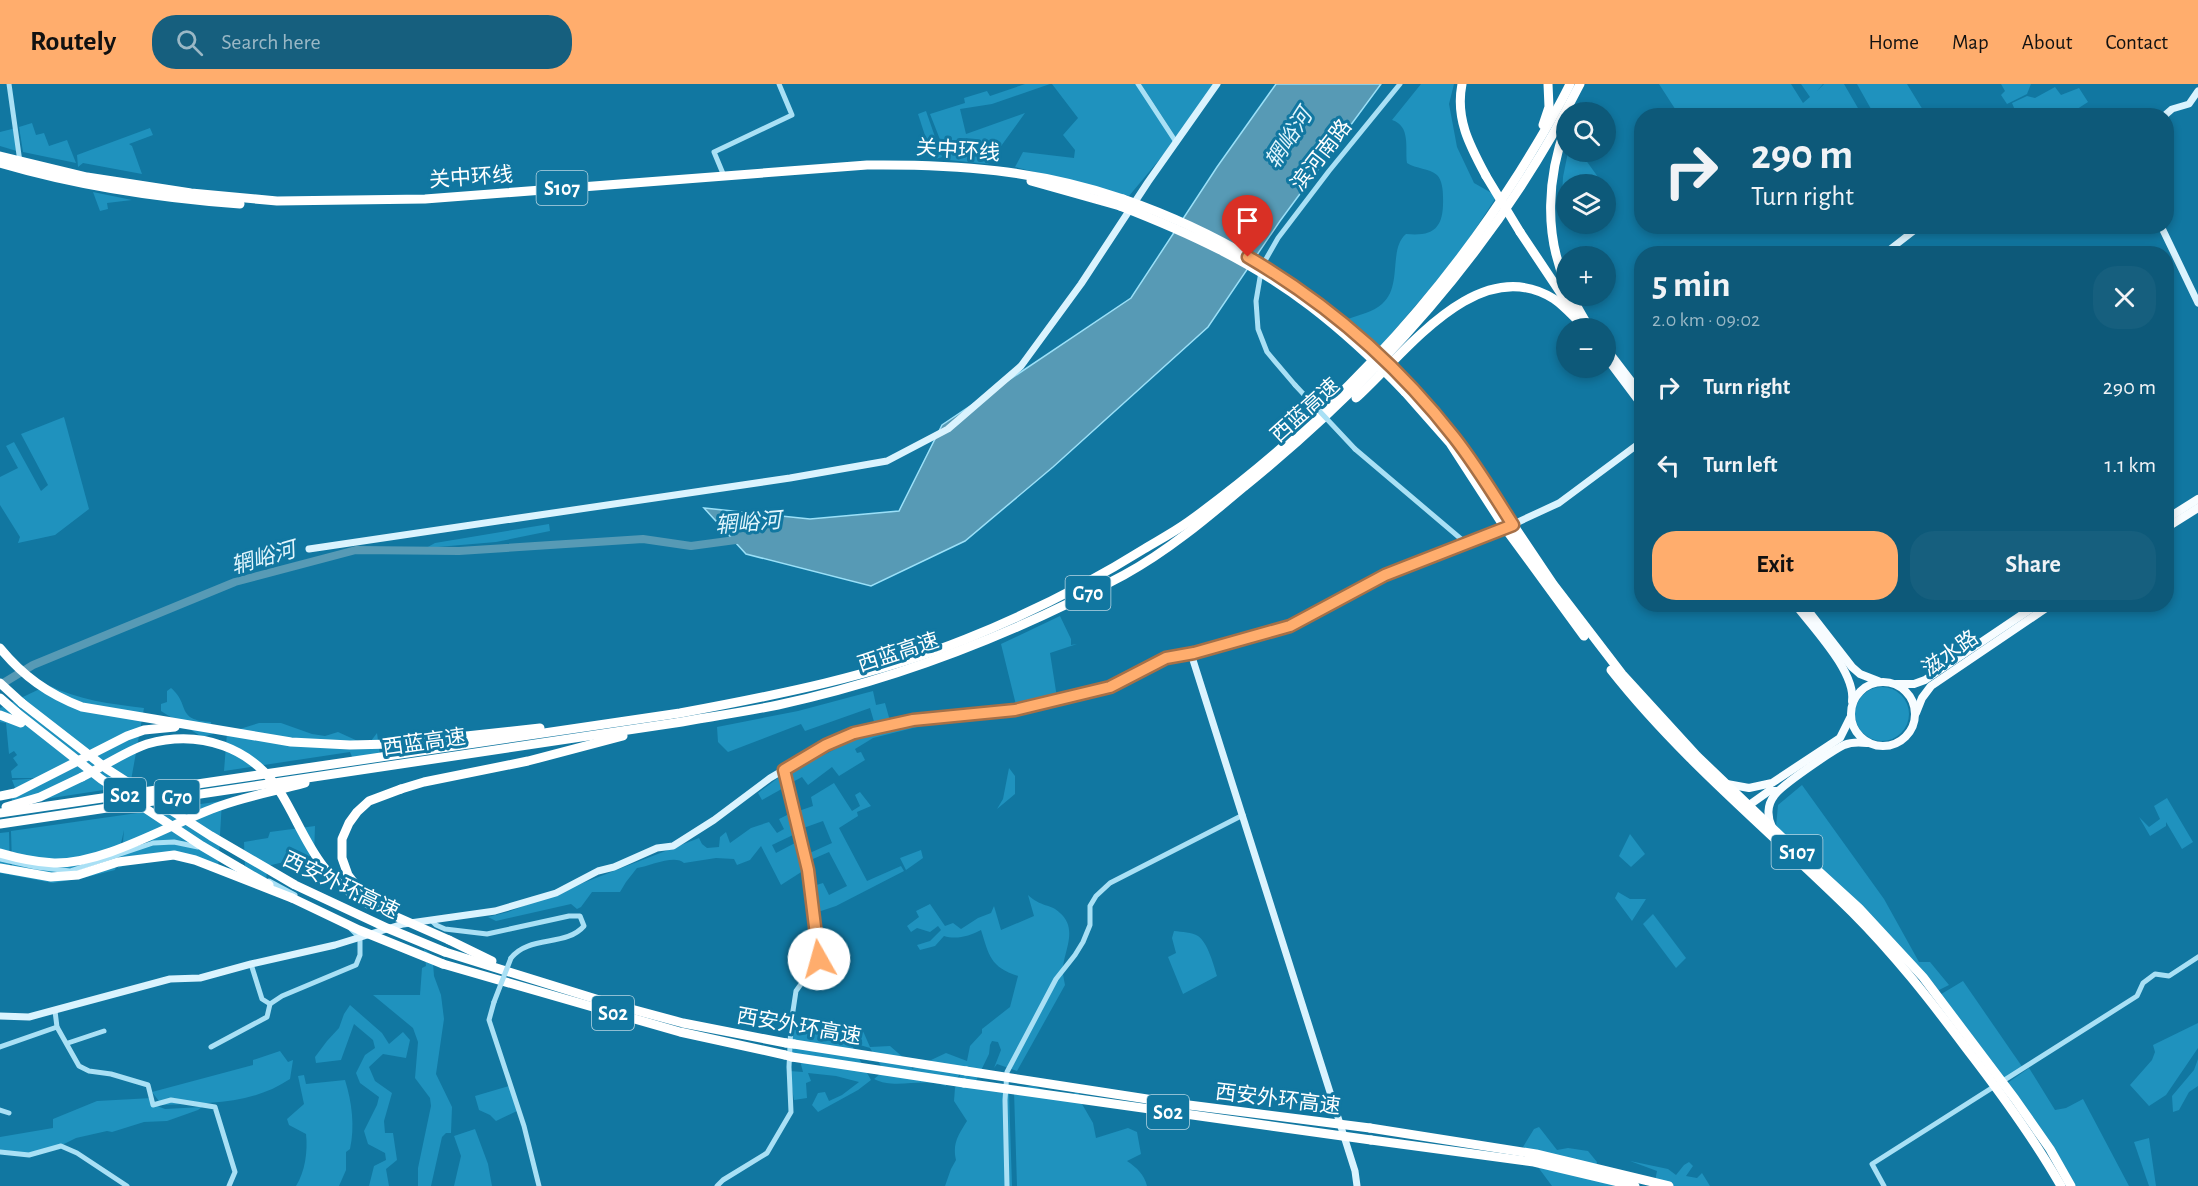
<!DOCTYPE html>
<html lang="en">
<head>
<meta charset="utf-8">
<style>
	:root { --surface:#0d5979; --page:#165f7e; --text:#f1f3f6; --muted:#9ab8c6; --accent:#ffad6d }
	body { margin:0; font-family:"Alegreya Sans","Noto Sans SC",sans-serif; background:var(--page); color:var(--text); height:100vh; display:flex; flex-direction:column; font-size:22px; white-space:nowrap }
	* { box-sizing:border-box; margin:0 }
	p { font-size:20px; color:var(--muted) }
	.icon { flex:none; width:33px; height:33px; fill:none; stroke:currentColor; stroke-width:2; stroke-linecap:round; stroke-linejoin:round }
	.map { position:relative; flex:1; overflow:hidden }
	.details { position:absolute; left:1634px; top:162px; width:540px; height:366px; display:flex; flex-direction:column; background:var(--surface); border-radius:24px; box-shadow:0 3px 9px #0003 }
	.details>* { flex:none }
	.banner { position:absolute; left:1634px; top:24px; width:540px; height:126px; border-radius:24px; box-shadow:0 3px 9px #0003; background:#0d5979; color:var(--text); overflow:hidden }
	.tools { position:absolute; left:1556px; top:18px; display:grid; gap:12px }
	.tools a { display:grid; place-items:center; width:60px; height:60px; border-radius:50%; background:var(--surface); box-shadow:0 3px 9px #0003; font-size:30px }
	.pin { position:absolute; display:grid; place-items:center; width:51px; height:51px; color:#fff; margin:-62px -26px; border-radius:50% 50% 50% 0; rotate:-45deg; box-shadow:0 0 6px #0007 }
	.pin .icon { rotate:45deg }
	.me { position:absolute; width:66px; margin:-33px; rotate:353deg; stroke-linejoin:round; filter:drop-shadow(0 0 4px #0008) }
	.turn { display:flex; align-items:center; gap:21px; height:126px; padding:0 18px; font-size:27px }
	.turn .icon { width:78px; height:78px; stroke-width:2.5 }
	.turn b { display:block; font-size:42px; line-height:51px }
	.round { display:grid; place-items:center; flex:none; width:63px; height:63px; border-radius:24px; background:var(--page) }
	.headline { display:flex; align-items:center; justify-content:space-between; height:102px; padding:0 18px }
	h1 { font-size:36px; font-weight:700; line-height:45px }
	.primary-button { display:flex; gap:12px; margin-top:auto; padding:12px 18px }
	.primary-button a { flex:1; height:69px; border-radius:24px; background:var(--accent); color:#111; font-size:24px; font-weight:700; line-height:69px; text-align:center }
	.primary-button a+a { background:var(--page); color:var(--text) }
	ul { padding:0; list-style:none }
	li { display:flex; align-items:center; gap:18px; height:78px; padding:0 18px }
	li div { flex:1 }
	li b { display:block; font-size:22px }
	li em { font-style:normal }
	header { display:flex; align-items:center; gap:36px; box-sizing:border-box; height:84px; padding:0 30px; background:var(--accent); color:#111 }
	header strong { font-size:28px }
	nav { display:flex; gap:33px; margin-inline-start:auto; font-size:21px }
	.search { width:420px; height:54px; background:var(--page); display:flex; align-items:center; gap:15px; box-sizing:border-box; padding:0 21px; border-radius:24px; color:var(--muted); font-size:22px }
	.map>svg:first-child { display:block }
</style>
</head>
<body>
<header>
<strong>Routely</strong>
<div class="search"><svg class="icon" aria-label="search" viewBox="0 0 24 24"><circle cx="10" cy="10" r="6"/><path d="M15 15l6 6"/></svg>Search here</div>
<nav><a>Home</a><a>Map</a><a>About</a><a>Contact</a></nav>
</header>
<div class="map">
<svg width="2198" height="1102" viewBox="0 0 2198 1102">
	<rect width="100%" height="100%" fill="#1177a1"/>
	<g fill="#1f92be">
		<polygon points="1025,0 1050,0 992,20 960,25 966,50 1025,29 988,80 948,76 930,30 965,19 964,14 987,7 990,12"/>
		<polygon points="1052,0 1138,0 1174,58 1129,112 1015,83 1023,68 1074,74 1075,66 1063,51 1078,34"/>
		<polygon points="1141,0 1215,0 1177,55"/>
		<path d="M1421 0H1454L1449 20 1457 63 1474 99 1497 112 1457 173 1380 263 1348 235C1359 231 1373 228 1382 220 1403 202 1388 165 1406 150 1436 153 1444 142 1443 113 1443 106 1442 96 1437 91 1429 84 1416 85 1407 79 1405 64 1411 42 1392 36Z"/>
		<polygon points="1659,0 1791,0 1803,19 1810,13 1801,0 1823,0 1817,7 1824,0 1844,0 1862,31 1871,25 1857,0 1907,0 1926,31 1679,31"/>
		<polygon points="2001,0 2031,0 2027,10 2007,20 2001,11 2005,7"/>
		<polygon points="2055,3 2061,11 2079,4 2088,18 2068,31 2017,31 2012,19 2027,12 2035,14"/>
		<polygon points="926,27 942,73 933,76 918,30"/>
		<polygon points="32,39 36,51 44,49 49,62 67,56 76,79 23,68 19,43"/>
		<polygon points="16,44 20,68 0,62 0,48"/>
		<polygon points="150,44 153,51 129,60 132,62 142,90 83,79 78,83 77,71"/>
		<polygon points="1568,68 1580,68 1603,100 1566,100 1566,129 1561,132 1563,93"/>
		<polygon points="93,108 132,116 107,119 108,125 100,127"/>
		<polygon points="64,333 89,425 55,451 18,459 20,453 0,421 0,393 18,384 6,362 14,358 41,407 48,401 21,350"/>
		<polygon points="549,440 550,447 496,458 426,464 435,459"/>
		<polygon points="1060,532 1071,555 1071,561 1077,560 1050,569 1058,620 1017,625 1001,560"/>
		<path d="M48 601C78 616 111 620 144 624L130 702 12 720V711L17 709 12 696 44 694H12L11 687 18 681 13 674 17 671 14 667 9 670 6 639 0 638V624Z"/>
		<circle cx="1882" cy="630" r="27"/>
		<path d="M171 604C191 621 175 636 211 638L213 650 202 653 161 627V620L167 618V607Z"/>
		<polygon points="873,607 876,621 885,619 890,637 875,641 870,624 805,647 801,640 728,668 718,658 717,643 798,627"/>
		<polygon points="945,636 873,654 855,665 857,669 861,668 865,676 839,692 832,683 808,701 802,693 789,700 788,689 863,651 905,639"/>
		<polygon points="259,639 281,639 312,650 325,652 338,648 360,658 371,657 377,649 380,671 353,675 350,668 224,687 227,649"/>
		<polygon points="1009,684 1015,692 1015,710 997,725 1003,715"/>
		<polygon points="778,694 785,695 787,702 762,716 758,709"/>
		<polygon points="834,699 852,727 860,722 855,711 860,708 871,722 857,728 858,732 839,744 867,797 901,782 904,787 836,822 815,829 813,802 823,799 829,811 847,802 829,768 806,778 803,772 832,759 823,737 795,747 793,729 813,722 811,713"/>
		<polygon points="1802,701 1884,815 1919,878 1930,878 1949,901 1935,908 1776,743 1778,721"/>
		<polygon points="2167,714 2193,758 2182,765 2166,738 2166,742 2150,752 2139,733 2149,743 2160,735 2154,722"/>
		<polygon points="222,717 220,751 216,754 220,756 218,786 177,772 148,773 118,784 122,761 188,756 123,758 124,746 115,786 87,793 53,799 0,789 0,749 9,748 10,788 12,780 11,747"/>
		<path d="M791 729 793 751 772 761 776 769 795 759 806 785 781 801 761 762 750 776 737 781 734 775 716 774 684 779C675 770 650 782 637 784L626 798 620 808H592L581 823 577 825 571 820 496 837 488 833 508 828 699 754 702 760 707 764 719 763 720 753 726 748 730 759 751 744 769 738 777 749 784 745 779 735Z"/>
		<polygon points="315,742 314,771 267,782 266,803 220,784 245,784 244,758 268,754 270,748"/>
		<polygon points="1630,750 1645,770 1631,783 1619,772"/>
		<polygon points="921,766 923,774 906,786 900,774"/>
		<polygon points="1618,808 1630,815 1646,815 1632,837 1615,814"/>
		<path d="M1028 811C1040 823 1052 820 1060 829 1077 844 1066 863 1063 882 1062 888 1064 895 1065 901L1017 987 997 980 994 984 1001 966 998 958 992 957 990 961 989 970 973 1003 1009 1008 1012 1102H945L951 1085 956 1076C952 1059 959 1050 967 1037L954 1017 955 1004 962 987 958 993 947 997 946 1002C923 993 895 1006 874 995L880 990 881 982 870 964 850 958 871 996 858 1006 818 1028 812 1021 818 1009 825 1008 829 1017 842 1011 859 998 836 992 808 989 811 997 806 999 807 1014 794 1016 789 987 803 988 799 973 787 980 792 945 847 956 863 947 870 963 890 962 905 975 911 978 912 985 946 969 967 977 970 962 982 949V945L1010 923 1018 892C990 883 989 871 981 846 970 852 956 856 944 852L935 862 920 866 917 861 930 857 941 846 938 842 930 848 917 844 911 848 907 842 919 833 916 827 930 820 945 842 953 839 961 845 978 834 991 829 994 822 1001 846 1034 832Z"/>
		<polygon points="1653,830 1686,874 1676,884 1643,840"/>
		<path d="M1174 847C1182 848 1192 848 1198 852 1208 859 1214 882 1217 892L1183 910 1168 873 1176 869 1172 854Z"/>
		<polygon points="424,865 441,878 433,879 434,892 441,911 444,935 436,990 452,1023 451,1049 446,1049 442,1053 431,1102 418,1102 418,1084 431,1022 430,1014 415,994 418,958 413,944 373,911 420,911 422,884 426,882"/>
		<polygon points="1963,897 2023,984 2002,997 1938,912"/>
		<polygon points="350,921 382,949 389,960 403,948 410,956 406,974 383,970 369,983 375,997 392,1009 384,1037 385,1049 393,1049 397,1076 386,1085 389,1102 369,1102 374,1082 386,1076 385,1069 368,1060 364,1047 377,1021 379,1013 360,999 356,989 365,971 375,964 373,956 354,940 341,976 316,979 315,973 327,957 339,944 344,930"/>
		<polygon points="2198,939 2198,964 2166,1011 2149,1022 2130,1001 2152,976 2155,968 2153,961"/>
		<path d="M280 967 288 978 293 976 290 995C251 1021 208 1019 162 1021L152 1008 253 981V976Z"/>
		<polygon points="2198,975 2198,1002 2189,1008 2179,1026 2173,1028 2172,1012 2194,986"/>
		<polygon points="2029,984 2055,1026 2066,1024 2083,1015 2129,1102 2069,1102 2006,1000"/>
		<path d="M304 991 306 1000 345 996C352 1018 355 1043 350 1065L346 1068V1086L339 1102H296C305 1088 308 1067 306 1050L289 1041 287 1035 304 1020 298 992Z"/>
		<polygon points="509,1002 517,1027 496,1037 490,1031 479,1026 475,1012"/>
		<path d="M1033 1002 1047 1007 1074 1010 1077 1004 1082 1020 1093 1039 1096 1054 1128 1044 1137 1048 1141 1070 1127 1077C1137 1084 1144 1090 1147 1102H1017L1014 1007 1021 1003Z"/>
		<polygon points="152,1014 157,1022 165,1025 202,1023 198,1026 167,1037 144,1038 112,1048 107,1047 76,1054 54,1065 25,1070 0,1067 0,1053 53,1044 53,1035 97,1017"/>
		<polygon points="1539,1043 1557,1066 1568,1064 1588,1067 1597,1078 1594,1094 1628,1102 1552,1102 1523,1063 1534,1045"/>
		<polygon points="475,1045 488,1080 492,1102 454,1102 461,1072 454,1052"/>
		<polygon points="2149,1054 2156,1102 2149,1102 2134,1058"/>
		<polygon points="1630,1077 1668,1085 1676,1091 1684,1081 1689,1078 1693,1082 1686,1092 1697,1094 1702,1089 1710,1102 1654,1102 1657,1087"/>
	</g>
	<polygon fill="#579ab5" stroke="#9be0f8" stroke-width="1.5" points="1276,0 1381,0 1280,137 1208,243 1053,383 965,457 871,502 746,470 704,424 810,435 899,427 942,341 1131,214 1217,83"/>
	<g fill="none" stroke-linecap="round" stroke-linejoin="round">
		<polyline stroke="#579ab5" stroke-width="8" points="0,601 33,581 235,498 356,466 459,467 643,455 691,462 743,455"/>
		<g stroke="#a9e0f5" stroke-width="5">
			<polyline points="9,0 20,78"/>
			<polyline points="1138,0 1176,58"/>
			<polyline points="724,92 714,68 792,31 779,0"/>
			<polyline points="1295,301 1267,268 1258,245 1256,217 1262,182 1278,154 1329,87 1400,0"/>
			<polyline points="1355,365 1467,460"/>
			<polyline points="0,775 36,783 70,787 153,759 174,758 198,763"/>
			<polyline points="269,797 295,811"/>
			<path d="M431 836 436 841 445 845 487 850 569 832H580L584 842C566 863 529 851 511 874"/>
			<polyline points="251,880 262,915 270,920 282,912 356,881 360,871 360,854 351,845"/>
			<polyline points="494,918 489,936 524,1042 539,1102"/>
			<polyline points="55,927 57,943 79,982 89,987 111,990 148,1001 153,1021 171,1016 215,1023 235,1088 229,1102"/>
			<polyline points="68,959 104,947"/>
			<polyline points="0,963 57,943"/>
			<polyline points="211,963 267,933 270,920"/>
			<polyline points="0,1026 9,1029"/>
			<polyline points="0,1068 29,1071 61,1062 77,1069 127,1102"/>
			<polyline points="717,1102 723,1096 767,1069 791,1028 789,983 791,940 796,907 819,875 809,786 784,686"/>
			<polyline points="1007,1102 1005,1016 1007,988 1056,895 1075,871 1083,858 1090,841 1090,822 1096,812 1110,799 1243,731"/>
			<polyline points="1884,1102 1872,1080 2137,912 2143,899 2155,890 2169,892 2198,873"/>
		</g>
		<g stroke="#daf3fe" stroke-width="7">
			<polyline points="2164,32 2172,25 2189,20 2198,7"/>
			<polyline points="2161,142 2198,219"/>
			<polyline points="1884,170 1920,142"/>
			<polyline points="309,465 790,394 887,377 948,345 1021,282 1081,200 1148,98 1217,0"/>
			<polyline points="1194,569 1193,576 1355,1087 1357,1102"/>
			<polyline points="0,932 29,933 170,895 200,894 251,880 335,861 403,840 495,827 556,809 598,787 614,783 657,764 673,762 714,736 770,694 826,661 854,649 913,636 1015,626 1110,603 1166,574 1194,569 1290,542 1385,491 1505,444 1559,419 1641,358"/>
		</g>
		<g stroke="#f7fcff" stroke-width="8">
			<polyline points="1605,263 1641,310"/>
			<polyline points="1605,272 1641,320"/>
			<polyline points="2166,435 2198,415"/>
			<polyline points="2166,444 2198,424"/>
			<path d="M1795 520C1813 544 1856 588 1852 617"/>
			<polyline points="1803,520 1852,583 1860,590 1878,597"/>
			<circle cx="1883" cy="630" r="32"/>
			<polyline points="1896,600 1914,600 1925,596 2038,520"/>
			<polyline points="1916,629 1922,614 1931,602 2052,520"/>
			<polyline points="1727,700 1749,704 1772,699 1840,654 1850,634"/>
			<polyline points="1745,724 1769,707 1777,707"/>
			<path d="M1772 743C1767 733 1767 721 1774 712 1780 702 1832 667 1844 661 1851 658 1859 658 1867 659"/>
		</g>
		<g stroke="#fff" stroke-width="9">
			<path d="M1462 0C1455 35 1470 62 1486 92"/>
			<polyline points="1543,41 1549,23 1548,0"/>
			<path d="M1566 42C1547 93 1544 150 1566 200"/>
			<path d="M0 72 87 93 191 109 277 117 425 115 867 81C956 80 1038 86 1123 115"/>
			<path d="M0 79C78 102 159 114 240 120"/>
			<polyline points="1031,97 1120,122"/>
			<polyline points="1520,148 1584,244"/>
			<polyline points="1571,212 1587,240"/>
			<polyline points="1410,301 1455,354 1553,500 1622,590 1697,672 1790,761 1859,824 1923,893 2015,1015 2050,1065 2071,1102"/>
			<polyline points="1405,308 1450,359 1505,444 1584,552"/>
			<path d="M1356 314C1405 270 1478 167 1554 215 1563 221 1571 230 1578 237"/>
			<path d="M0 564C23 592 48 610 82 623L291 658 350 661 392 660 540 644"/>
			<path d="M1611 586C1682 676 1771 748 1852 828 1894 870 1930 916 1966 964 2000 1008 2033 1053 2061 1102"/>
			<polyline points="0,599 22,619"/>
			<polyline points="0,614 16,628"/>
			<polyline points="0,631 21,639"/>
			<polyline points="401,705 424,698 528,677 623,652"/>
			<polyline points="0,712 15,709 127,652 144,646 175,643"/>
			<polyline points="6,723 40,713 82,693"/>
			<path d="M0 729 680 629C777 611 874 592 966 555 1028 530 1088 500 1144 465 1159 456 1174 448 1188 438 1319 343 1432 226 1519 89 1537 60 1555 31 1570 0"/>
			<path d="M0 740 675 639C709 633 744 628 778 621 898 595 1016 549 1124 491 1168 467 1207 434 1245 402 1383 290 1499 160 1580 0"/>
			<path d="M0 769C17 774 36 778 54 779 106 780 171 739 220 722 247 712 277 707 305 699"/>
			<polyline points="0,784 51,793 78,791 118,778 174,771 195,776 292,814"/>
			<polyline points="241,785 269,801"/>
			<polyline points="449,856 492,877"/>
			<polyline points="445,868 609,919 683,939 786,959"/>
			<polyline points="443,880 680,948 785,971"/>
			<polyline points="794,960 966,987"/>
			<polyline points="792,973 964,999"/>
			<polyline points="1370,1044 1536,1070 1669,1102"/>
			<polyline points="1371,1056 1534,1078 1635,1102"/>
		</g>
		<g stroke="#a9e0f5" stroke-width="5">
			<polyline points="1295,301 1355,365"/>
			<polyline points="494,918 511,874"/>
		</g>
		<g stroke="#fff" stroke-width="9">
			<polyline points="1486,92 1520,148"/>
			<path d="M1123 115C1233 153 1330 217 1410 301"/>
			<path d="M1120 122C1187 148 1253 178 1310 222 1344 248 1375 277 1405 308"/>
			<polyline points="22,619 107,685 211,752 295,801 387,844 445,868"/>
			<polyline points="16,628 101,695 202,762 241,785"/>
			<path d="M82 693C101 684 128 666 147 660 200 645 253 663 282 711 296 734 306 760 323 782 337 800 352 811 372 822"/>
			<polyline points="401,705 369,717 357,728 349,739 342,755 342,774 348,791 372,822 449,856"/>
			<polyline points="292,814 359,846 443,880"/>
			<polyline points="786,959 794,960"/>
			<polyline points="785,971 792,973"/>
			<polyline points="966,987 1173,1019 1370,1044"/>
			<polyline points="964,999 1371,1056"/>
		</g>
	</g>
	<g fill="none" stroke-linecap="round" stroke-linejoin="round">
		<g stroke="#a67047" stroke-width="15">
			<path id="route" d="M819 875 808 786 784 686 826 661 854 649 913 636 1015 626 1110 603 1166 574 1194 569 1290 542 1385 491 1513 441C1494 411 1476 381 1454 353 1397 280 1328 220 1248 173"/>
		</g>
		<use href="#route" stroke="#ffad6d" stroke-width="10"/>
	</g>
	<g text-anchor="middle" stroke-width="6" stroke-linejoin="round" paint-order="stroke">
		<g fill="#1177a1" stroke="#b8d6e3" stroke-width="1.5">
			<rect x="536.5" y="87" width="51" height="34" rx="4.5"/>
			<rect x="1065.5" y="492" width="45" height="34" rx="4.5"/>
			<rect x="104" y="694" width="42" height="34" rx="4.5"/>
			<rect x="154.5" y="696" width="45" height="34" rx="4.5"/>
			<rect x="1771.5" y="751" width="51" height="34" rx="4.5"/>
			<rect x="592" y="912" width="42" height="34" rx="4.5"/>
			<rect x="1147" y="1011" width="42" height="34" rx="4.5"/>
		</g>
		<g font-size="20" font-weight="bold" fill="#fff">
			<text x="562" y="111">S107</text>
			<text x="1088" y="516">G70</text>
			<text x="125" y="718">S02</text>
			<text x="177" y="720">G70</text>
			<text x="1797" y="775">S107</text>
			<text x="613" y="936">S02</text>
			<text x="1168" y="1035">S02</text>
		</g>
		<g font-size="21" fill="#fff" stroke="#1177a1">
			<text transform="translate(958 66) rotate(4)" y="7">关中环线</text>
			<text transform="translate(1321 71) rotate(-52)" y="7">滨河南路</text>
			<text transform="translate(471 93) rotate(-4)" y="7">关中环线</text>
			<text transform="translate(1305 326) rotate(-42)" y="7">西蓝高速</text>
			<text transform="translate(898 568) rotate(-18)" y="7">西蓝高速</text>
			<text transform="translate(1950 569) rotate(-35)" y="7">滋水路</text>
			<text transform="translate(424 658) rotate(-8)" y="7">西蓝高速</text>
			<text transform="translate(341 801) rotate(26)" y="7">西安外环高速</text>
			<text transform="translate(799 942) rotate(10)" y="7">西安外环高速</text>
			<text transform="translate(1278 1015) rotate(7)" y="7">西安外环高速</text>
		</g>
		<g font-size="22" font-style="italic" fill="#e2f6fd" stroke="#1177a1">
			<text transform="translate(1288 54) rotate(-57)" y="8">辋峪河</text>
			<text transform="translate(748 438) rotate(-5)" y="8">辋峪河</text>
			<text transform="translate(263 473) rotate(-16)" y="8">辋峪河</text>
		</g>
	</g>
</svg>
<div class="tools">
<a><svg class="icon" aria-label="search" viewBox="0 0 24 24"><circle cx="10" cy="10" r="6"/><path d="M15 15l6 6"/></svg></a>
<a><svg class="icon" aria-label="layers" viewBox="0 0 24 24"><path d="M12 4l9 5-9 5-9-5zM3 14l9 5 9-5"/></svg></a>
<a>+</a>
<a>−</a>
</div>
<div class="pin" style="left:1248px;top:173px;background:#d93025"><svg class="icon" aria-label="arrive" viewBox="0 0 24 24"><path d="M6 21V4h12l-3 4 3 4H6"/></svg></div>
<svg class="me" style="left:819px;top:875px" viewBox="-20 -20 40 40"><circle r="19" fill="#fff"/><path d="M0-13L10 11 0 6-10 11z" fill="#ffad6d"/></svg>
<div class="banner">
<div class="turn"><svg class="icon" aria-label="right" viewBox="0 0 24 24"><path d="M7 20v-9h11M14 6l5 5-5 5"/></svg><div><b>290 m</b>Turn right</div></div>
</div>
<section class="details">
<div class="headline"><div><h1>5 min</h1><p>2.0 km · 09:02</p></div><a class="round"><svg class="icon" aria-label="close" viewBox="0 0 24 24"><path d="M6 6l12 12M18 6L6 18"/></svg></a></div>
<ul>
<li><svg class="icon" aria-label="right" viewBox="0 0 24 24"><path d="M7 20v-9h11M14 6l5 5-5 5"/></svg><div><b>Turn right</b></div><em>290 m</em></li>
<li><svg class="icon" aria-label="left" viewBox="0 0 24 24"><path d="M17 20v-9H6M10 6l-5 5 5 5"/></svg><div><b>Turn left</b></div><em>1.1 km</em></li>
</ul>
<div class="primary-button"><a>Exit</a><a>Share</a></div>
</section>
</div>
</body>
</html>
